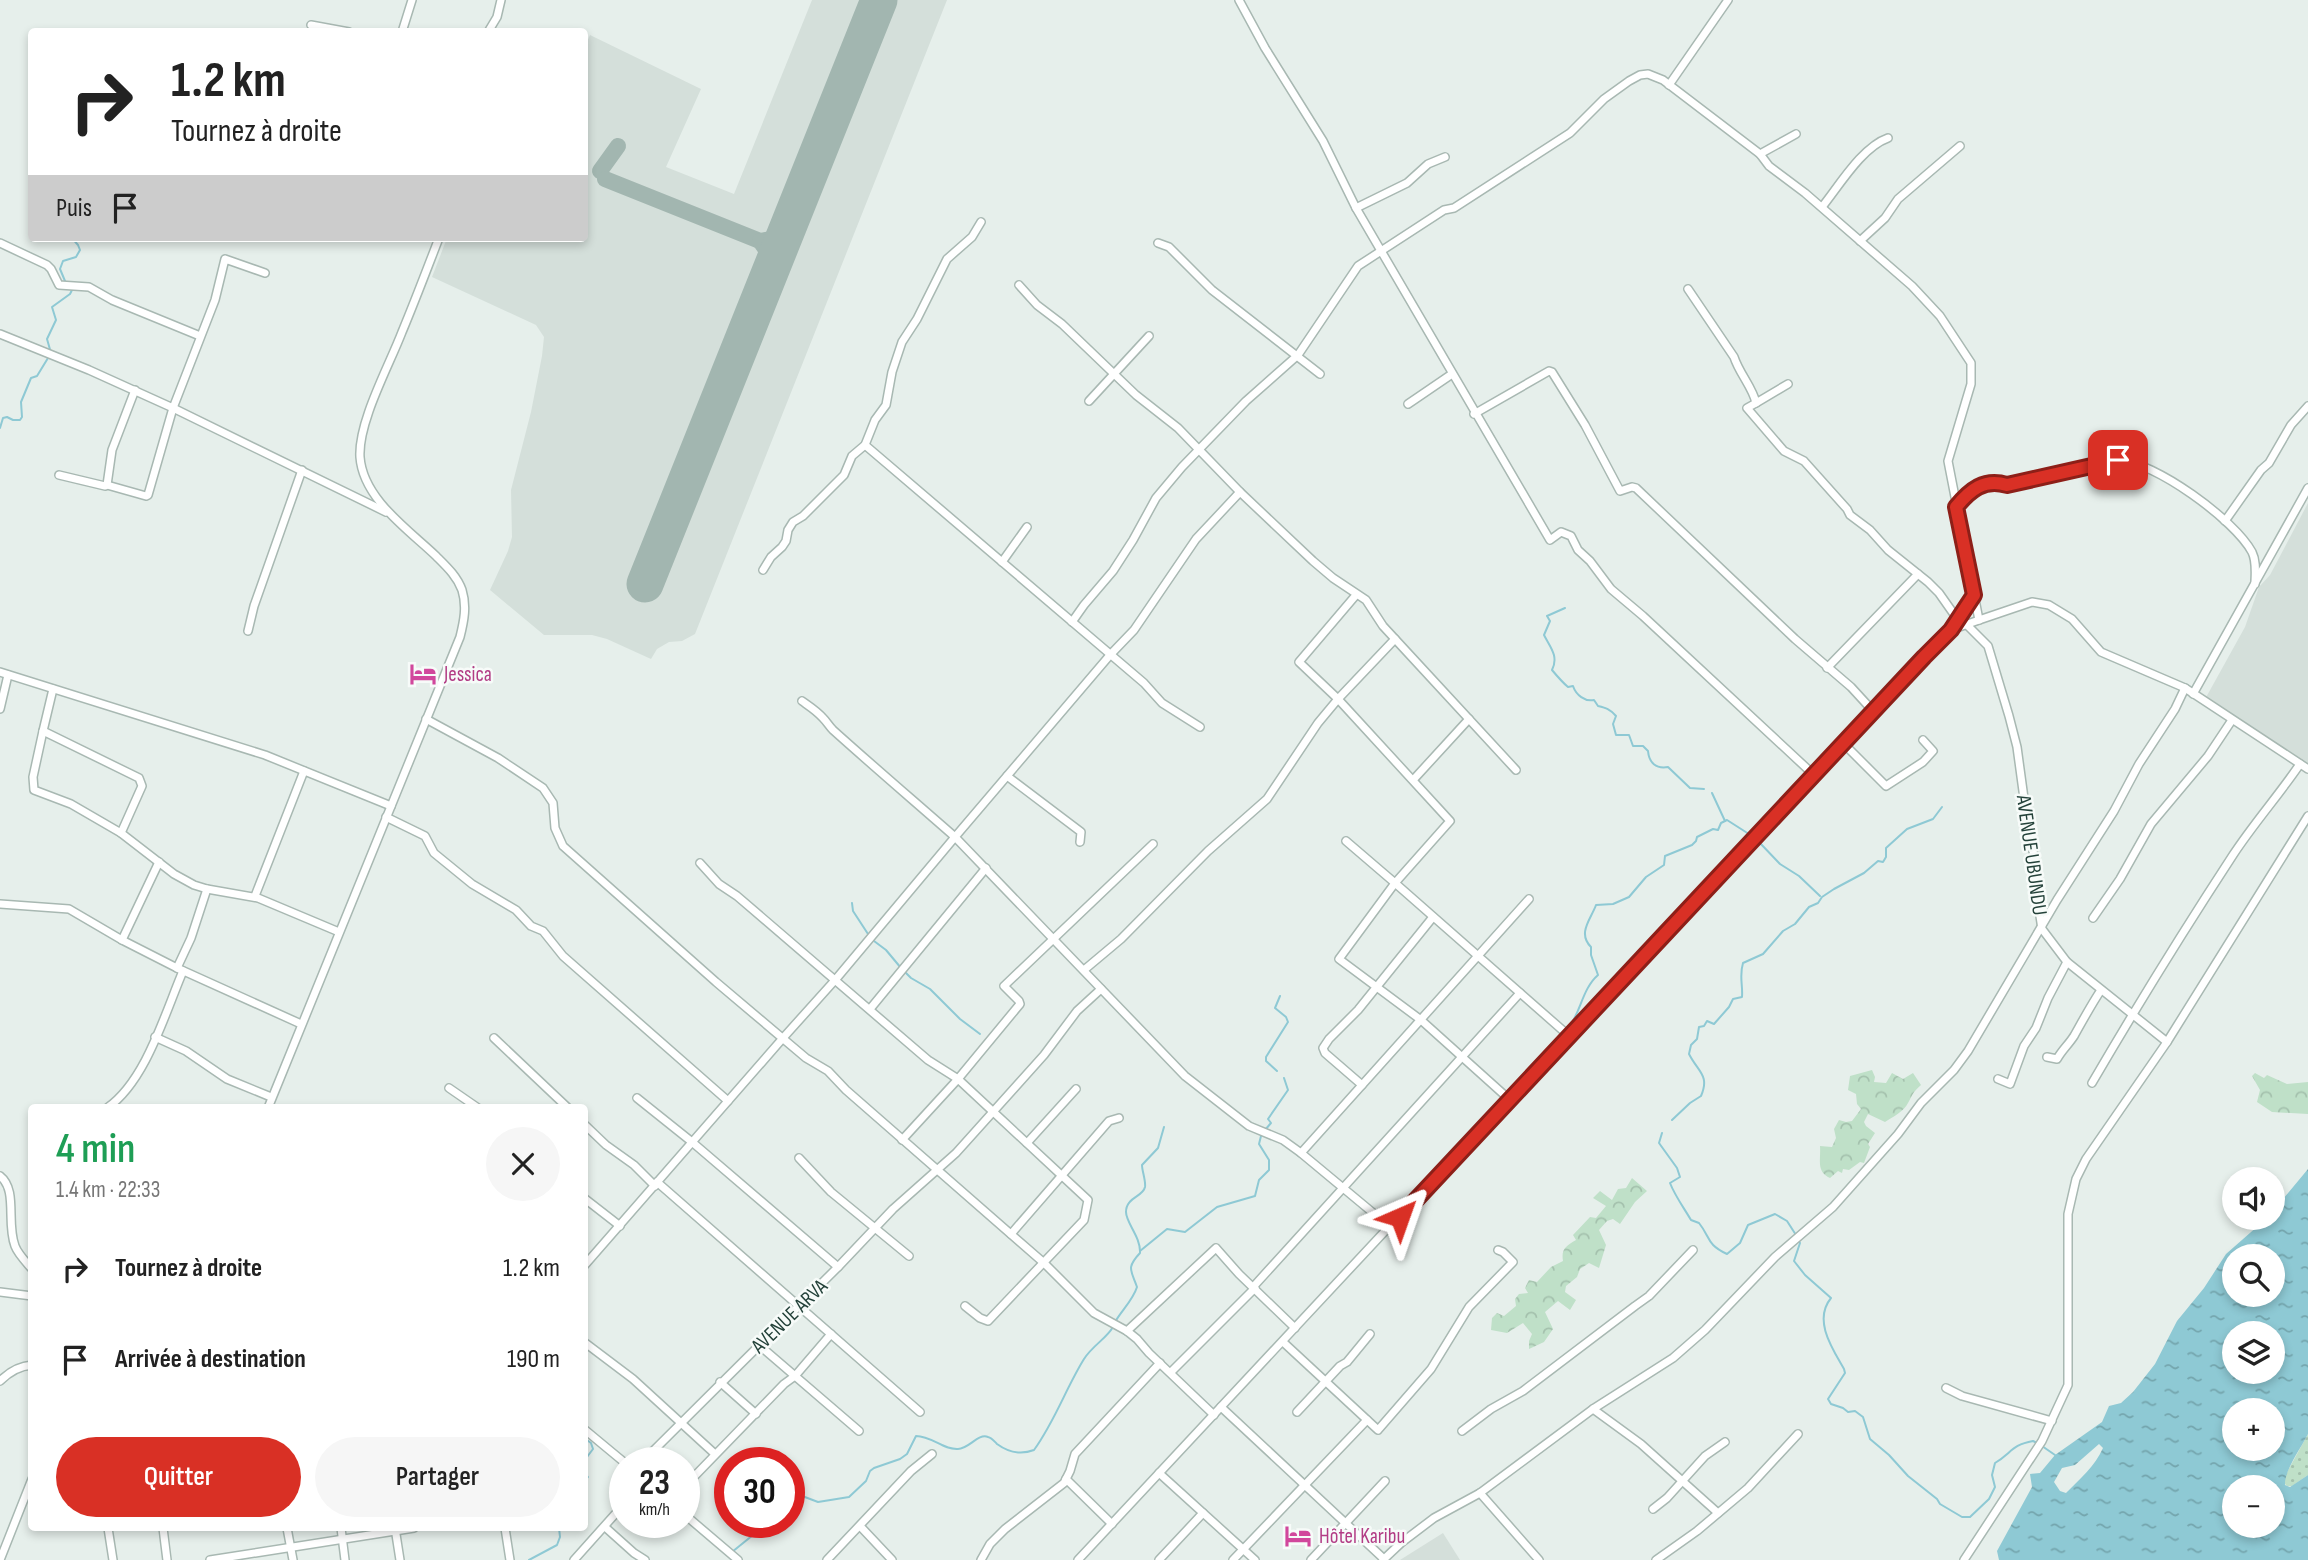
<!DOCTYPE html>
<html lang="fr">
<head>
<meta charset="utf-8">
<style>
	:root { --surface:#fff; --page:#f6f6f6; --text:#222; --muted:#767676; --accent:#d93025 }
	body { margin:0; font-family:"Sofia Sans Condensed",sans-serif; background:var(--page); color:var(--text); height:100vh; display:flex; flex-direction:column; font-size:26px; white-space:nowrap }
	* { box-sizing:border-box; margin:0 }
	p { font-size:23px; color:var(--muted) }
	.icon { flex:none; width:38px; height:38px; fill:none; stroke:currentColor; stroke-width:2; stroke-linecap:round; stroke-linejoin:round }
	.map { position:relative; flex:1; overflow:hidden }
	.panel { position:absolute; left:28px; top:1104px; width:560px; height:427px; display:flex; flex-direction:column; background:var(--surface); border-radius:7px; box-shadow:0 4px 10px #0003 }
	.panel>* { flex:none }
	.top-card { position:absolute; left:28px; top:28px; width:560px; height:214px; border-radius:7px; box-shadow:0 4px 10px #0003; background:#fff; color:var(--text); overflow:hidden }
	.controls { position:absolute; left:2222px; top:1167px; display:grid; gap:14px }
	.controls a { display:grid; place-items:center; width:63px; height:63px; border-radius:50%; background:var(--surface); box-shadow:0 4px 10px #0003; font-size:35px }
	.speed { position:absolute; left:609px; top:1447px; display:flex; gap:14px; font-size:35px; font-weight:700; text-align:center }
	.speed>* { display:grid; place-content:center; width:91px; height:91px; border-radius:50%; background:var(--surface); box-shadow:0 4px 10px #0003; line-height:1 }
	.speed small { font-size:18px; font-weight:400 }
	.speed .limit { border:10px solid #d22; background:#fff; color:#111 }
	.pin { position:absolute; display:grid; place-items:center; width:60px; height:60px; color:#fff; margin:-30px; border-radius:14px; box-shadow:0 4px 10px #0006 }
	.me { position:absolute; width:77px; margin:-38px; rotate:43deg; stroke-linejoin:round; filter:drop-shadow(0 0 5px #0008) }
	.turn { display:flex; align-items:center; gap:24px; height:147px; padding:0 28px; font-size:32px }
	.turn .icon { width:91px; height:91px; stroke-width:2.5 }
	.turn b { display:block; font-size:49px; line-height:60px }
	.then { display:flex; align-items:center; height:66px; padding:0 28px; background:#0003; gap:14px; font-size:26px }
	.round { display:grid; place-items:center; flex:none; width:74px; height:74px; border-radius:37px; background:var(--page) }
	.summary { display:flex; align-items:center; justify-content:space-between; height:119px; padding:0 28px }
	h1 { font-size:42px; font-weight:600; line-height:52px; color:#1e9e55 }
	.button { display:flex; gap:14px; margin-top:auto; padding:14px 28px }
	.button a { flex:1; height:80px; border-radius:42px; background:var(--accent); color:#fff; font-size:28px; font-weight:600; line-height:80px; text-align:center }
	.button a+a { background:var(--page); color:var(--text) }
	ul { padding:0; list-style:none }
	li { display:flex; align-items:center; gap:21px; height:91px; padding:0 28px }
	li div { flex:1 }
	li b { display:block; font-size:26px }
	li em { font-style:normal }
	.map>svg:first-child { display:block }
</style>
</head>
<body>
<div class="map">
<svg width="2308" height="1560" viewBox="0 0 2308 1560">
	<defs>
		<pattern id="grass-dots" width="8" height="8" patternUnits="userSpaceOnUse" patternTransform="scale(1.75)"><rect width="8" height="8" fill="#bfe0c8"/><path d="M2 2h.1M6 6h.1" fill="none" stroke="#a4c1ad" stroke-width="1.8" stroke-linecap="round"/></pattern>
		<pattern id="forest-crowns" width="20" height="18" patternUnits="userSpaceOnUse" patternTransform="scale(1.75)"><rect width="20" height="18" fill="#bfe0c8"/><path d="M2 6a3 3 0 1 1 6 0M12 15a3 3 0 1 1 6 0" fill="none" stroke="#a4c1ad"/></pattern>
		<pattern id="water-ripples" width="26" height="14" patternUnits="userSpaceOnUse" patternTransform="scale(1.75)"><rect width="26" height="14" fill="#8ec9d4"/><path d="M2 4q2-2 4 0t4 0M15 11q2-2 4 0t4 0" fill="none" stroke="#74a5ad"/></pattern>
	</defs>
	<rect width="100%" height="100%" fill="#e6efeb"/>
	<g fill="#d4dfda">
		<polygon points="812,0 947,0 695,634 682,641 669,642 657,649 651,659 607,639 592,635 544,635 490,590 508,551 512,537 511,490 531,412 542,356 544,337 536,325 432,277 447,238 584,238 584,49 590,35 701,89 666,167 734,194"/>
		<polygon points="2308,503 2308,768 2204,701 2245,627 2259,587 2270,575"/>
		<polygon points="1443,1533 1460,1560 1400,1560"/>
	</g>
	<polygon fill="url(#grass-dots)" points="2308,1434 2308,1475 2292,1486 2287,1486 2284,1483 2286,1474"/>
	<g fill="url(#forest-crowns)">
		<path d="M1872 1070 1875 1077 1874 1082 1886 1083 1892 1073 1903 1079 1913 1073 1921 1085C1912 1093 1913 1094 1908 1103 1904 1111 1893 1117 1885 1122L1868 1114 1864 1122 1866 1126 1875 1133 1868 1144 1870 1147 1864 1163 1860 1162 1849 1170 1843 1169 1842 1173 1838 1171 1830 1178C1816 1171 1821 1161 1820 1146L1832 1147 1836 1138 1834 1129 1839 1120 1846 1122 1852 1121 1861 1109 1857 1104 1856 1094 1848 1090 1850 1076Z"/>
		<polygon points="2255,1073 2264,1078 2267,1075 2287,1084 2308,1082 2308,1114 2272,1112 2257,1102 2260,1090 2252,1076"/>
		<path d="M1632 1178 1647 1191 1635 1202 1620 1224 1613 1219 1607 1221 1599 1230 1606 1245 1599 1268 1589 1263 1580 1269 1577 1277 1566 1286 1565 1292 1576 1300 1570 1310 1558 1301 1545 1312 1553 1329 1544 1342 1529 1349V1341L1532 1334 1523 1323 1507 1333 1491 1330 1492 1318 1497 1313 1504 1316 1516 1306 1515 1299 1519 1294 1528 1293 1525 1288 1529 1280 1537 1282 1551 1267 1563 1261C1561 1249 1566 1246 1576 1240L1573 1235 1590 1217 1596 1218 1606 1206 1593 1198 1600 1191 1612 1200 1618 1189 1626 1188Z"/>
	</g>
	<path fill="url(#water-ripples)" fill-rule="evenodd" d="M2308 1169V1434C2301 1448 2284 1471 2285 1485L2290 1487 2308 1475V1560H1999L1997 1551 2032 1487 2030 1474 2040 1473 2055 1455 2102 1422 2109 1406 2121 1403 2133 1392 2155 1364 2177 1321 2204 1288 2226 1254 2267 1218H2273V1211ZM2235 1256H2273V1295H2235ZM2235 1334H2273V1372H2235ZM2273 1410V1449H2235V1410ZM2099 1444 2103 1448C2095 1466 2080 1479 2066 1493L2060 1491 2054 1482 2062 1468 2075 1465ZM2235 1488H2273V1526H2235Z"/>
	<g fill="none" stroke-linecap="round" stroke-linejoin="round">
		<g stroke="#8ec9d4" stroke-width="2">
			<polyline points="65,281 60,269 63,261 76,257 80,250 78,245 72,238"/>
			<polyline points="51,353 47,339 56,320 52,307 70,294 73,288"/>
			<polyline points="0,428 3,418 7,417 13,420 20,420 22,417 21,402 31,378 37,376 48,358"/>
			<path d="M1565 608 1547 616 1550 621 1544 635C1550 647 1559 656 1552 670 1557 676 1562 682 1568 687L1573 686C1576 695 1585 702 1594 700L1598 706C1606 708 1610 709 1616 716L1613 724 1616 735H1629L1633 746H1643L1648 751C1649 763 1656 769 1668 767L1690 788 1704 789"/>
			<polyline points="1712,793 1725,821"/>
			<polyline points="1759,842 1780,864 1799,876 1820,896"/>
			<polyline points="852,903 853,911 868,934"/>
			<polyline points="874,941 886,950 901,968"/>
			<polyline points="905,972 911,978 930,989 960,1019 980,1034"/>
			<path d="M1568 1029C1581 1012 1582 989 1598 975L1591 955V947C1577 933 1591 919 1596 905L1613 904 1629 897 1646 877 1664 865 1665 856 1692 845 1696 841 1697 837 1713 829 1718 830 1721 823 1727 820 1752 836"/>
			<polyline points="1277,1071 1266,1061 1266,1057 1288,1022 1286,1017 1275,1008 1280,996"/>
			<path d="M1672 1120 1690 1103 1701 1096C1710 1075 1698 1072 1689 1054L1691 1045 1697 1039 1699 1027 1704 1026 1707 1021 1714 1024 1729 1007 1733 999 1742 997C1743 985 1739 976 1743 963L1763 954 1783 931 1795 924 1809 907 1818 903 1822 897 1834 889 1864 873 1878 861 1883 862 1886 857V848L1907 829 1933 819 1942 807"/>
			<polyline points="1265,1130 1271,1123 1268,1119 1288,1090 1284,1078"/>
			<path d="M1662 1133 1659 1143 1677 1168 1680 1177 1670 1183C1675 1196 1684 1208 1691 1220L1699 1223C1711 1238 1706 1244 1727 1254L1740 1243 1748 1225 1775 1214 1787 1221 1796 1235"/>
			<path d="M1798 1240 1800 1243 1794 1261 1805 1275 1831 1298C1813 1320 1832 1348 1844 1369L1845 1373 1828 1399 1831 1404 1843 1408 1848 1412 1855 1411 1863 1417 1870 1439 1889 1455 1908 1476 1937 1499 1940 1504 1962 1517H1970L1989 1499 1995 1487 1992 1475 1995 1463C2012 1453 2011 1445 2033 1441L2037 1443"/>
			<polyline points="1140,1251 1167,1229 1185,1232 1217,1207 1255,1196 1259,1180 1269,1170 1269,1160 1259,1144 1261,1136"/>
			<path d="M1115 1322C1122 1310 1133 1300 1137 1287 1131 1270 1126 1268 1140 1253 1141 1237 1126 1223 1126 1212 1126 1197 1143 1197 1145 1187 1146 1181 1142 1171 1142 1165L1158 1148 1164 1127"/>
			<polyline points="584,1438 591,1443 593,1449 584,1461"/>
			<polyline points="2042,1446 2055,1455"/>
			<polyline points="584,1472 588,1477 584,1482"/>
			<path d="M789 1491 818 1502 849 1497 866 1481 870 1471 874 1468 900 1459 907 1454 916 1436C932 1436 943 1450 958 1449 969 1449 978 1433 988 1437 992 1438 994 1441 997 1444 1008 1452 1021 1455 1034 1450 1055 1421 1066 1388 1084 1359 1093 1345 1106 1339 1113 1327"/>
			<polyline points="732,1552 753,1535 759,1522"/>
			<polyline points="529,1560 557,1545 560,1537 559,1528"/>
		</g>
		<g stroke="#a2b6b0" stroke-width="16">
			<polyline points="600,171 618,146"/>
			<polyline points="605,179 760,241 778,238 787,228"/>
			<polyline points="760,241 771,257 771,269"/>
		</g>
		<polyline stroke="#a2b6b0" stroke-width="37" points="645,584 879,0"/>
		<g stroke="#a8b8b2" stroke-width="10">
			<g id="minor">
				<polyline points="1239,0 1265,48 1323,141 1356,208 1550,540 1561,532 1571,536 1578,550 1590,561 1611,589 1643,616 1814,775"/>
				<polyline points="311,25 349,32"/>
				<polyline points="402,32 412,0"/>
				<polyline points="488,32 497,17 501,0"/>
				<polyline points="1669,85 1728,0"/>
				<polyline points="1760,154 1796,134"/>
				<path d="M1822 207C1839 186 1862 147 1888 138"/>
				<polyline points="1356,208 1407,183 1428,164 1445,157"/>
				<polyline points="1860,241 1885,218 1898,199 1960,146"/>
				<polyline points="0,243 47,265 51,269 59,285 89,287 112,300 200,336"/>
				<polyline points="1158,243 1169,247 1212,290 1320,374"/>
				<polyline points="1019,285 1037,305 1062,324 1136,395 1178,428 1240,492 1313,561 1333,578 1366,600 1383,626 1516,770"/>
				<path d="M1688 289 1734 357C1739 373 1753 388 1756 403L1747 408 1784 451 1804 461 1847 509 1850 515 1870 530 1888 550 1928 582 1939 593 1958 620"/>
				<polyline points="0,334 89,370 173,408 386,512"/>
				<polyline points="1089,401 1149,336"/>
				<polyline points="1756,403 1788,384"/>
				<polyline points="1408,404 1452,374"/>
				<polyline points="1474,414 1549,371 1552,372 1585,425 1620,491 1632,487 1636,488 1795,639 1851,687 1873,711"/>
				<polyline points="865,445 1144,683 1162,703 1200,727"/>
				<polyline points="59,475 105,486 107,485 112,450 135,390"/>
				<polyline points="107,485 146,496 148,495 173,408 215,300 225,259 265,273"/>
				<polyline points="1240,492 1196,539 1134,630 1110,655 955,837 1185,1076 1249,1126 1283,1140 1301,1153 1390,1227"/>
				<path d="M1957 507C1971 489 1983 478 2007 485L2118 460C2154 461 2235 520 2252 552 2257 562 2255 574 2255 584"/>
				<polyline points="2225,521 2261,470 2269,463 2291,425 2308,406"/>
				<polyline points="1002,562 1027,527"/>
				<polyline points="763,570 771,557 782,547 786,541 788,530 793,522 803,516 844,475 852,456 865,445 875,420 886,405 892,372 902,342 917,319 947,259 972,237 981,222"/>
				<polyline points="1356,595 1299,662 1338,699 1395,639"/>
				<polyline points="1072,622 1084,605 1113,571 1133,540 1156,498 1182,467 1246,401 1298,355 1358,266 1444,210 1454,208 1570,133 1604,99 1629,81 1640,75 1648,74 1663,80 1760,154 1769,166 1805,193 1912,286 1940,316 1971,363 1971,384 1948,461 1979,620"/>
				<polyline points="1955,624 1974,596"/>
				<polyline points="1967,625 1988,646 2009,716 2017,747 2026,813 2036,867 2039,910 2042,929 2067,962 2167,1042"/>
				<polyline points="248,631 254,606 302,470"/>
				<polyline points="1827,668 1918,574"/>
				<polyline points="0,672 265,755 391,806"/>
				<polyline points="53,689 43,731 139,778 142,786 121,833 174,874 194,885 207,889 258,898 339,932"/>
				<polyline points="2193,694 2308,488"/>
				<polyline points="0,709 8,675"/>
				<polyline points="426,719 498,758 543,788 553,803 555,828 563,846 716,982 806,1058 828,1071 846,1090 1044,1263 1094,1313 1127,1331 1137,1339 1149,1353 1214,1415"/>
				<polyline points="43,731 33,777 34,790 71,804 121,833"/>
				<polyline points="1843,743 1886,786 1923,762 1933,751 1923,740"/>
				<polyline points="1007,776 1081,832 1080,842"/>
				<polyline points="1414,779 1469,719"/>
				<polyline points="386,817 425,836 434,853 472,884 516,910 531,926 543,931 563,956 728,1101"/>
				<polyline points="700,863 719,884 737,896 928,1060 958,1079 1088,1200 1084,1220 988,1321 980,1318 965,1306"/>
				<polyline points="255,896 304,771"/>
				<polyline points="0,904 69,909 122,940 177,968 301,1024"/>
				<polyline points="2093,918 2120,879 2151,824 2208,756 2232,720"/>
				<polyline points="122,940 159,862"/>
				<polyline points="177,968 191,938 207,889"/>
				<polyline points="1084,970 1121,939 1208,851 1267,799 1318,723 1338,699 1450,821 1395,883 1346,841"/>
				<polyline points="870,1009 986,868"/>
				<polyline points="155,1037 186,1051 227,1079 271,1097"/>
				<polyline points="494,1038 568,1108"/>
				<path d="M2047 1057 2057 1059C2062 1050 2069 1044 2074 1036 2083 1020 2091 1005 2101 990"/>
				<polyline points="1998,1079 2010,1084 2024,1046 2036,1028 2048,998 2067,962"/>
				<path d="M2092 1083C2137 1006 2184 930 2233 855 2254 823 2279 795 2300 764"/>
				<polyline points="1362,1085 1325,1053 1323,1048 1329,1039 1358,1010 1433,917"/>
				<polyline points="449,1088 478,1108"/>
				<polyline points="637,1098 692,1142 838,1267"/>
				<polyline points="1510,1100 1421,1020 1339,959 1395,883 1568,1035"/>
				<path d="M107 1108C146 1081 165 1013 183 971"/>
				<path d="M268 1108 460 637C464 621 467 606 462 590 457 576 446 566 436 556 409 530 363 499 360 457 358 422 389 366 402 332 415 301 427 269 439 238"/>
				<polyline points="584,1124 606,1145 634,1165 655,1186"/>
				<polyline points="902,1140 958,1079 1020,1004 1019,1001 1004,986 1153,844"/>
				<polyline points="1027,1143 1076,1089"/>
				<polyline points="1301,1153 1529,899"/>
				<polyline points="799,1158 831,1192 909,1256"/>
				<path d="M0 1176C18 1190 6 1223 15 1246 18 1254 26 1262 32 1269"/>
				<polyline points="657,1182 920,1412"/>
				<polyline points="584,1198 620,1226"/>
				<polyline points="1011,1234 1109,1121 1119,1118"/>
				<path d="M584 1266 783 1038 836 979 955 837C914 801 873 766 833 730 829 726 827 722 823 718 817 711 809 706 802 701"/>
				<polyline points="1254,1286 1520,993"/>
				<polyline points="0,1292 32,1296"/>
				<polyline points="1127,1331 1216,1248 1239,1274 1295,1328"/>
				<polyline points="584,1342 633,1379 715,1454"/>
				<polyline points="1283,1342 1378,1430 1431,1369 1469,1307 1513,1262 1503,1252 1498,1250"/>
				<polyline points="759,1345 859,1431"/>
				<polyline points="1171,1372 1255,1288"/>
				<path d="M0 1381C9 1372 19 1366 32 1365"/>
				<polyline points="720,1382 756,1414"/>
				<polyline points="1946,1388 1962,1396 2052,1421"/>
				<polyline points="1221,1407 1384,1559"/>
				<polyline points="1593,1409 1641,1444 1718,1513"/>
				<polyline points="1297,1412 1340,1366 1347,1362 1370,1334"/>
				<polyline points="584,1429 625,1463"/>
				<polyline points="1462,1431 1491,1409 1523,1391 1635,1306 1649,1296 1693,1250"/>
				<polyline points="641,1463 838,1267 893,1209 956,1153 1044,1055 1077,1011 1101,989"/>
				<polyline points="1159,1473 1255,1560"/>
				<polyline points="1066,1479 1112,1524"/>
				<polyline points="684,1487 784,1384 795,1376 831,1334"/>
				<polyline points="1480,1493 1539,1560"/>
				<polyline points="1653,1509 1667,1498 1705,1456 1725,1442"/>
				<polyline points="684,1514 738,1560"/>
				<polyline points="860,1526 892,1560"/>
				<polyline points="605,1527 634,1553 645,1560"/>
				<polyline points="108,1528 113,1560"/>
				<polyline points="163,1528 167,1560"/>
				<polyline points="287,1528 293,1560"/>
				<polyline points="341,1528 345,1560"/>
				<polyline points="395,1528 400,1560"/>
				<polyline points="505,1528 510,1560"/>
				<polyline points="0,1560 32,1479"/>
				<polyline points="210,1560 414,1528"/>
				<polyline points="574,1560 625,1503"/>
				<polyline points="827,1560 911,1471 932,1454"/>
				<polyline points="981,1560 990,1544 1005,1529 1064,1483 1070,1471 1075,1454 1160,1363"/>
				<polyline points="1078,1560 1568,1035 1627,975 1936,644 1951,630 1979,620 2032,602 2049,605 2072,619 2101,652 2185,688 2308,769"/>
				<polyline points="1159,1560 1203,1513"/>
				<polyline points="1233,1560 1367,1420"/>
				<polyline points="1311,1560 1385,1481"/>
				<polyline points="1383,1560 1401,1543 1434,1518 1480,1493 1593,1409 1673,1358 1705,1330 1775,1257 1833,1207 1898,1134 1921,1103 1954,1070 1968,1051 2057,900 2114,811 2139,764 2175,709 2185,688"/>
				<polyline points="1656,1560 1697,1531 1748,1488 1798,1434"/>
				<polyline points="1964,1560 2042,1441 2068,1385 2068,1214 2076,1179 2086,1159 2167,1042 2308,816"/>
			</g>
		</g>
		<use href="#minor" stroke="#fff" stroke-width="7"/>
	</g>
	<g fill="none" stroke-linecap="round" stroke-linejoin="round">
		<g stroke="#8d1f18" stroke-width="18">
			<path id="route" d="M1400 1217C1574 1030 1750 844 1924 657L1951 630 1974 595 1956 507C1970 490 1984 478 2007 485L2118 460"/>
		</g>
		<use href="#route" stroke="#d93025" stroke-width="12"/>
	</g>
	<defs>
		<g id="hotel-bare" transform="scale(2.1)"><path d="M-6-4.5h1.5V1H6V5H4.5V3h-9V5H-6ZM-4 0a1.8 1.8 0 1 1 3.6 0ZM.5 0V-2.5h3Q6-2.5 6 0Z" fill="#d1479c" stroke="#f7fbf9" stroke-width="2.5" paint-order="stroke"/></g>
	</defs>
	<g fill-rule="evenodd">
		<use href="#hotel-bare" x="423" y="674"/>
		<use href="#hotel-bare" x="1298" y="1536"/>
	</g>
	<g text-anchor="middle" stroke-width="5" stroke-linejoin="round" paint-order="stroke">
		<g font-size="21" fill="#b23c85" stroke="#f7fbf9" text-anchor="start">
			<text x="444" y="681">Jessica</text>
			<text x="1319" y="1543">Hôtel Karibu</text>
		</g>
		<g font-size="21" fill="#24423a" stroke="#f7fbf9">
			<text transform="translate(2032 855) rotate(82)" y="7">AVENUE UBUNDU</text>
			<text transform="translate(789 1316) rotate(-44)" y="7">AVENUE ARVA</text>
		</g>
	</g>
</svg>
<div class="controls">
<a><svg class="icon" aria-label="sound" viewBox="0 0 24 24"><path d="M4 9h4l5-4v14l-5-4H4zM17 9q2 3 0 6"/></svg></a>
<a><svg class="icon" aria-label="search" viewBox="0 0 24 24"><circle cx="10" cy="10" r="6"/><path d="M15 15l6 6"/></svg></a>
<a><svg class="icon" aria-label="layers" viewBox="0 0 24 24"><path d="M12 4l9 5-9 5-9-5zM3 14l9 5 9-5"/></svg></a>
<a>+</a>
<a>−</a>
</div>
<div class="speed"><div>23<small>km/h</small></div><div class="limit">30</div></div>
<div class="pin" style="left:2118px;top:460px;background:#d93025"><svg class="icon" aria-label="arrive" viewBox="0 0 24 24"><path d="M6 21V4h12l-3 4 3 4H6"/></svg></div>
<svg class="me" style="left:1400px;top:1217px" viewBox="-20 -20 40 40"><path d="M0-17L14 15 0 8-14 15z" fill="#d93025" stroke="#fff" stroke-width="4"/></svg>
<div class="top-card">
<div class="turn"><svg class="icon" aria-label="right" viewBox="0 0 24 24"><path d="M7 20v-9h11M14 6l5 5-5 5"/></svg><div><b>1.2 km</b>Tournez à droite</div></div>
<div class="then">Puis<svg class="icon" aria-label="arrive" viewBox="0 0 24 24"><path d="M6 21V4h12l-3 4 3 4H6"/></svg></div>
</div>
<section class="panel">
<div class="summary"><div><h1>4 min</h1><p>1.4 km · 22:33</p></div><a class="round"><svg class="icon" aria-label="close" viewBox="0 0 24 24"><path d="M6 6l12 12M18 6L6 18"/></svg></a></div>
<ul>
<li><svg class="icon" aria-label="right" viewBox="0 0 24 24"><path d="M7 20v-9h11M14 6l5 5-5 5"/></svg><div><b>Tournez à droite</b></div><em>1.2 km</em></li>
<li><svg class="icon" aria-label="arrive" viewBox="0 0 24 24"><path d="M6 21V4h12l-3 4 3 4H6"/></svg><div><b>Arrivée à destination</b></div><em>190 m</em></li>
</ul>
<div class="button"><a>Quitter</a><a>Partager</a></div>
</section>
</div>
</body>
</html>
